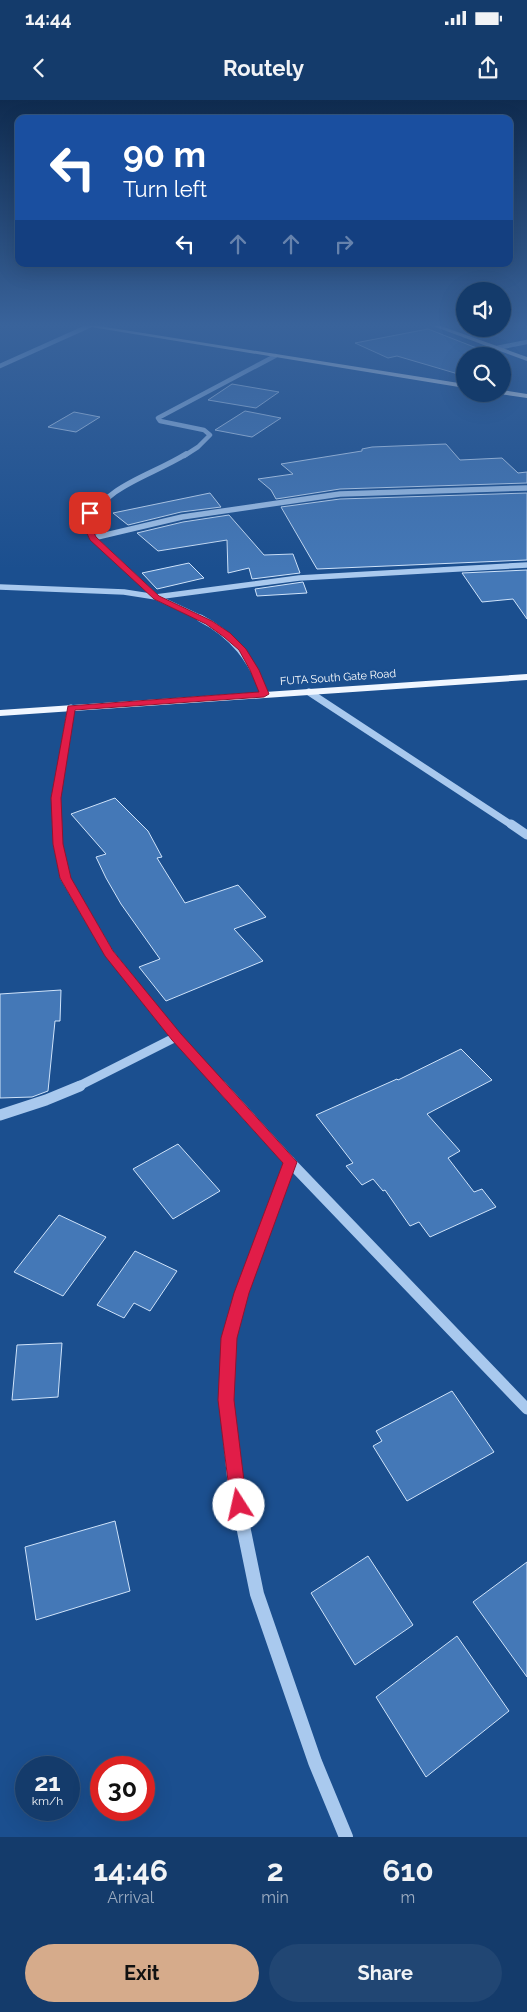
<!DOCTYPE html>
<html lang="en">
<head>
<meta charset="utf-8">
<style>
	:root { --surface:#143b6b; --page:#214673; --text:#f1f3f6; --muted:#9dadc1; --line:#33557e; --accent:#d6ab8b }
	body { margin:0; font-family:Raleway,sans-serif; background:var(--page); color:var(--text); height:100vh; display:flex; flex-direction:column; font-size:19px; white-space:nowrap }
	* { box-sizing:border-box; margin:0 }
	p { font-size:16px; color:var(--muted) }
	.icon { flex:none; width:28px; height:28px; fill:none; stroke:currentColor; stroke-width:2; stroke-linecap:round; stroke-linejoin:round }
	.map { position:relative; height:1737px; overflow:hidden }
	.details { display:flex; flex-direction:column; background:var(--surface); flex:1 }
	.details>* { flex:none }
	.banner { position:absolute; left:15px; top:15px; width:498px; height:152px; border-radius:10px; box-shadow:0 5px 20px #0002,0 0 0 1px var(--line); background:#1a4fa0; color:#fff; overflow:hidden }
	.buttons { position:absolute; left:456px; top:182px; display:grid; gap:10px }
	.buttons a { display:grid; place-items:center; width:55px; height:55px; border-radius:50%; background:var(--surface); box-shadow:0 5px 20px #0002,0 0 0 1px var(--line); font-size:25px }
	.speed { position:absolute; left:15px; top:1656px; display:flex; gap:10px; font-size:25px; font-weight:700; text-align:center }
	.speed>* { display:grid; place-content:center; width:65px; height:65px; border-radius:50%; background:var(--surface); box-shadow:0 5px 20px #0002,0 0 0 1px var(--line); line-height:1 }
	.speed small { font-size:12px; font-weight:400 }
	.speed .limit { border:8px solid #d22; background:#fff; color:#111 }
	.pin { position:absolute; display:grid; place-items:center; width:42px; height:42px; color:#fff; margin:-21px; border-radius:10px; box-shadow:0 2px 8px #0006 }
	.me { position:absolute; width:55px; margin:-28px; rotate:350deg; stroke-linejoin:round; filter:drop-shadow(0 0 4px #0008) }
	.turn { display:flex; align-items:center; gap:18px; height:105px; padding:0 25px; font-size:22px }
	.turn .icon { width:65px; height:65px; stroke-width:2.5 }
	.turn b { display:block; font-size:35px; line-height:42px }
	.lanes { display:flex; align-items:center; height:48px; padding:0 25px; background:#0003; justify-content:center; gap:25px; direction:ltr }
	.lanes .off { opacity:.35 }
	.eta { display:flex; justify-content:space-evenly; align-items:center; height:85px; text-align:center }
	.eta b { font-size:30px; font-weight:700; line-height:35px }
	.primary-button { display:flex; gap:10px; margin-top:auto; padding:10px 25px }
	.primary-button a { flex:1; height:58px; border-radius:30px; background:var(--accent); color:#111; font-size:20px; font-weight:700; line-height:58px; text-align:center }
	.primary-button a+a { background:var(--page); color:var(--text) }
	.status { display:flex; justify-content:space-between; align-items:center; height:35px; padding:0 25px; background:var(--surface); direction:ltr }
	.status svg { height:14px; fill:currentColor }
	header { display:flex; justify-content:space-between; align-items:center; height:65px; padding:0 25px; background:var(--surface); font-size:22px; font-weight:700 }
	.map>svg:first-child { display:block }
</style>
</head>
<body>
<div class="status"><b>14:44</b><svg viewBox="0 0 49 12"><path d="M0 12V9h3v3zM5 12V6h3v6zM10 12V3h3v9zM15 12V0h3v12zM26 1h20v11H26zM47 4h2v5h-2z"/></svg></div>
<header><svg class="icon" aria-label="back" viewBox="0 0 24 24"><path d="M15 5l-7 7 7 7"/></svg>Routely<svg class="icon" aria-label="share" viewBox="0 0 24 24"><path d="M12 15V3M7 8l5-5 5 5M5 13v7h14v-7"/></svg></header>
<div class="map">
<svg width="527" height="1737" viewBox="0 0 527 1737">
	<rect width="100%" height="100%" fill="#1b4f8f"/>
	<g fill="#4478b7" stroke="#cfe3fa">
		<polygon points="428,229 492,254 465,256 465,276 397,256 388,258 355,243"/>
		<polygon points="232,284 279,292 256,308 208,300"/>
		<polygon points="245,311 281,318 252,337 215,330"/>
		<polygon points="74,312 100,317 76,332 48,327"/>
		<polygon points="446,344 460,360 502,358 518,373 527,372 527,383 340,389 276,399 271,390 258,379 293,374 281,364 362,351 362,349 372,347"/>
		<polygon points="210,393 221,407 181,412 128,425 113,413"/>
		<polygon points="527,393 527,460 317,469 281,407 340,399"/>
		<polygon points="229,415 264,455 293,454 300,473 252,479 249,468 228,473 227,440 158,451 137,433 183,422"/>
		<polygon points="189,463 204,478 157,489 142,473"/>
		<polygon points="527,470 527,519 513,499 482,502 462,473"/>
		<polygon points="303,482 307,493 257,496 255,489"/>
		<polygon points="115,698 148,731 162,757 157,758 185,803 238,785 266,817 234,829 263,861 166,901 139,867 160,859 121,804 106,778 96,757 106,754 71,714"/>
		<polygon points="61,890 60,921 55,921 48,991 32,997 0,998 0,894"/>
		<polygon points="461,949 492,980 427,1014 460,1051 448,1058 474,1092 482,1089 496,1107 430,1137 419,1122 410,1126 385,1090 383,1091 373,1079 362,1085 346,1066 353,1063 316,1015 397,979 398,980"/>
		<polygon points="178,1044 220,1091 173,1119 133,1069"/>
		<polygon points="59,1115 106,1137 63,1196 14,1172"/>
		<polygon points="135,1151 177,1171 150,1211 134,1203 124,1218 97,1205"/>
		<polygon points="62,1243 58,1297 12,1300 17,1245"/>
		<polygon points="452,1291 494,1352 407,1401 373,1346 382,1341 376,1331"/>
		<polygon points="115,1421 130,1491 36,1520 25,1447"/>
		<polygon points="368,1456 413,1525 355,1565 311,1493"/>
		<polygon points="527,1462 527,1577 473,1502"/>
		<polygon points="457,1536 509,1611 426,1677 376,1597"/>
	</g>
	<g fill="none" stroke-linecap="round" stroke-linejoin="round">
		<g stroke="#a9c9ee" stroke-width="4.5">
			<polyline points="497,248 527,242"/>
			<polyline points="0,266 89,226"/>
			<polyline points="184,356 198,347 210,335 204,330 160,321 158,318 275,256"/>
		</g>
		<g stroke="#a9c9ee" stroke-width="5.5">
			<polyline points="93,438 182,417 340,394 527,388"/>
			<polyline points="0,487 124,492 156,497 203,519"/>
			<path d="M156 497 93 438 86 425C107 384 149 377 186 354"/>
			<polyline points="156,497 299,478 527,465"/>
		</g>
		<g stroke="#a9c9ee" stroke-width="7">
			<path d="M200 518C234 535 251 560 265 594"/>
			<polyline points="309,592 513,726"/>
			<polyline points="57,726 56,698 71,608"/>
		</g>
		<g stroke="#a9c9ee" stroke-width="9">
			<polyline points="57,724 58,744 65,778 109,853 176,937 222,987"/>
			<polyline points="511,724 527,735"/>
			<polyline points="77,987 176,937"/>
		</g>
		<g stroke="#a9c9ee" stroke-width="11">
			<polyline points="221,986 290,1062 527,1309"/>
			<polyline points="0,1015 46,1000 80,986"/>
			<polyline points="228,1319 226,1300 229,1238 242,1193 290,1062"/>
		</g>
		<polyline stroke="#a9c9ee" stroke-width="14" points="228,1317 235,1387 257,1494 315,1662 346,1737"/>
		<g fill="#f0f6ff" fill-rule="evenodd">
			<polygon points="433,226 441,226 527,257 527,261"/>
			<polygon points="527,574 527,580 0,616 0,610"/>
		</g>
		<g fill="#fff" fill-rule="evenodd">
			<polygon points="85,226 99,226 465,284 465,288"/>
			<polygon points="502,290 527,294 527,298 500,294 502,294"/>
		</g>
	</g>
	<linearGradient id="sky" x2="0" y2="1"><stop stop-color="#0f2b4f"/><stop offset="0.48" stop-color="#39639b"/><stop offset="1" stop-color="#39639b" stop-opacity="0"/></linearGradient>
	<rect width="527" height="469" fill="url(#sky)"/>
	<polygon fill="#e11d48" stroke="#92132f" points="90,411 94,413 90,425 96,437 159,496 212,521 230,533 246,549 259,570 269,594 264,597 75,610 61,698 63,744 71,778 113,851 181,934 297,1062 249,1193 237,1238 234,1300 247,1405 245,1411 239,1413 233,1411 231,1405 218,1300 221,1238 234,1193 283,1063 172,940 105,856 60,778 53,744 51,698 68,606 259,592 250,570 239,550 224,537 206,524 154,499 90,440 83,425 87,413"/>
	<g text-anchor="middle" stroke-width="4" stroke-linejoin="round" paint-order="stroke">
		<g font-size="11" fill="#fff" stroke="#1b4f8f">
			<text transform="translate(338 577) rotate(-4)" y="4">FUTA South Gate Road</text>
		</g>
	</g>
</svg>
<div class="buttons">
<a><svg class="icon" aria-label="sound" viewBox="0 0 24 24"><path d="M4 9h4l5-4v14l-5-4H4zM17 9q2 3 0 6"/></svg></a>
<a><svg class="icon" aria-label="search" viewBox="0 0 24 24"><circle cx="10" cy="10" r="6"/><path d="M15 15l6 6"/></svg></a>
</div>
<div class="speed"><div>21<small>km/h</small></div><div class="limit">30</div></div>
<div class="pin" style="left:90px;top:413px;background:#d93025"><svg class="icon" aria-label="arrive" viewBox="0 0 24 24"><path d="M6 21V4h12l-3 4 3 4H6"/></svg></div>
<svg class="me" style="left:239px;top:1405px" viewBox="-20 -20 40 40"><circle r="19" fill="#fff"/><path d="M0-13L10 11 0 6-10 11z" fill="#e11d48"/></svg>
<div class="banner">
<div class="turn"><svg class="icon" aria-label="left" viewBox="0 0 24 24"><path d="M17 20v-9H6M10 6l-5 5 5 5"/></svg><div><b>90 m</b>Turn left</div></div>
<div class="lanes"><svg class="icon" aria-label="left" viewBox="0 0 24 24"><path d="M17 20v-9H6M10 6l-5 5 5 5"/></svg><svg class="icon off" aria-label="ahead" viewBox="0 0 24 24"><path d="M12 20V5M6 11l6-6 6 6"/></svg><svg class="icon off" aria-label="ahead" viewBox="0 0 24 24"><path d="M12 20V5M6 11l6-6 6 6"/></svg><svg class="icon off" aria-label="right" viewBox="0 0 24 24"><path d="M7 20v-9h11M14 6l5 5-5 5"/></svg></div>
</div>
</div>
<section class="details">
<div class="eta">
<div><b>14:46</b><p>Arrival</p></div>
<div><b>2</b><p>min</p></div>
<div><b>610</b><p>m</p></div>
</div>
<div class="primary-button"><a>Exit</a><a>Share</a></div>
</section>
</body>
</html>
